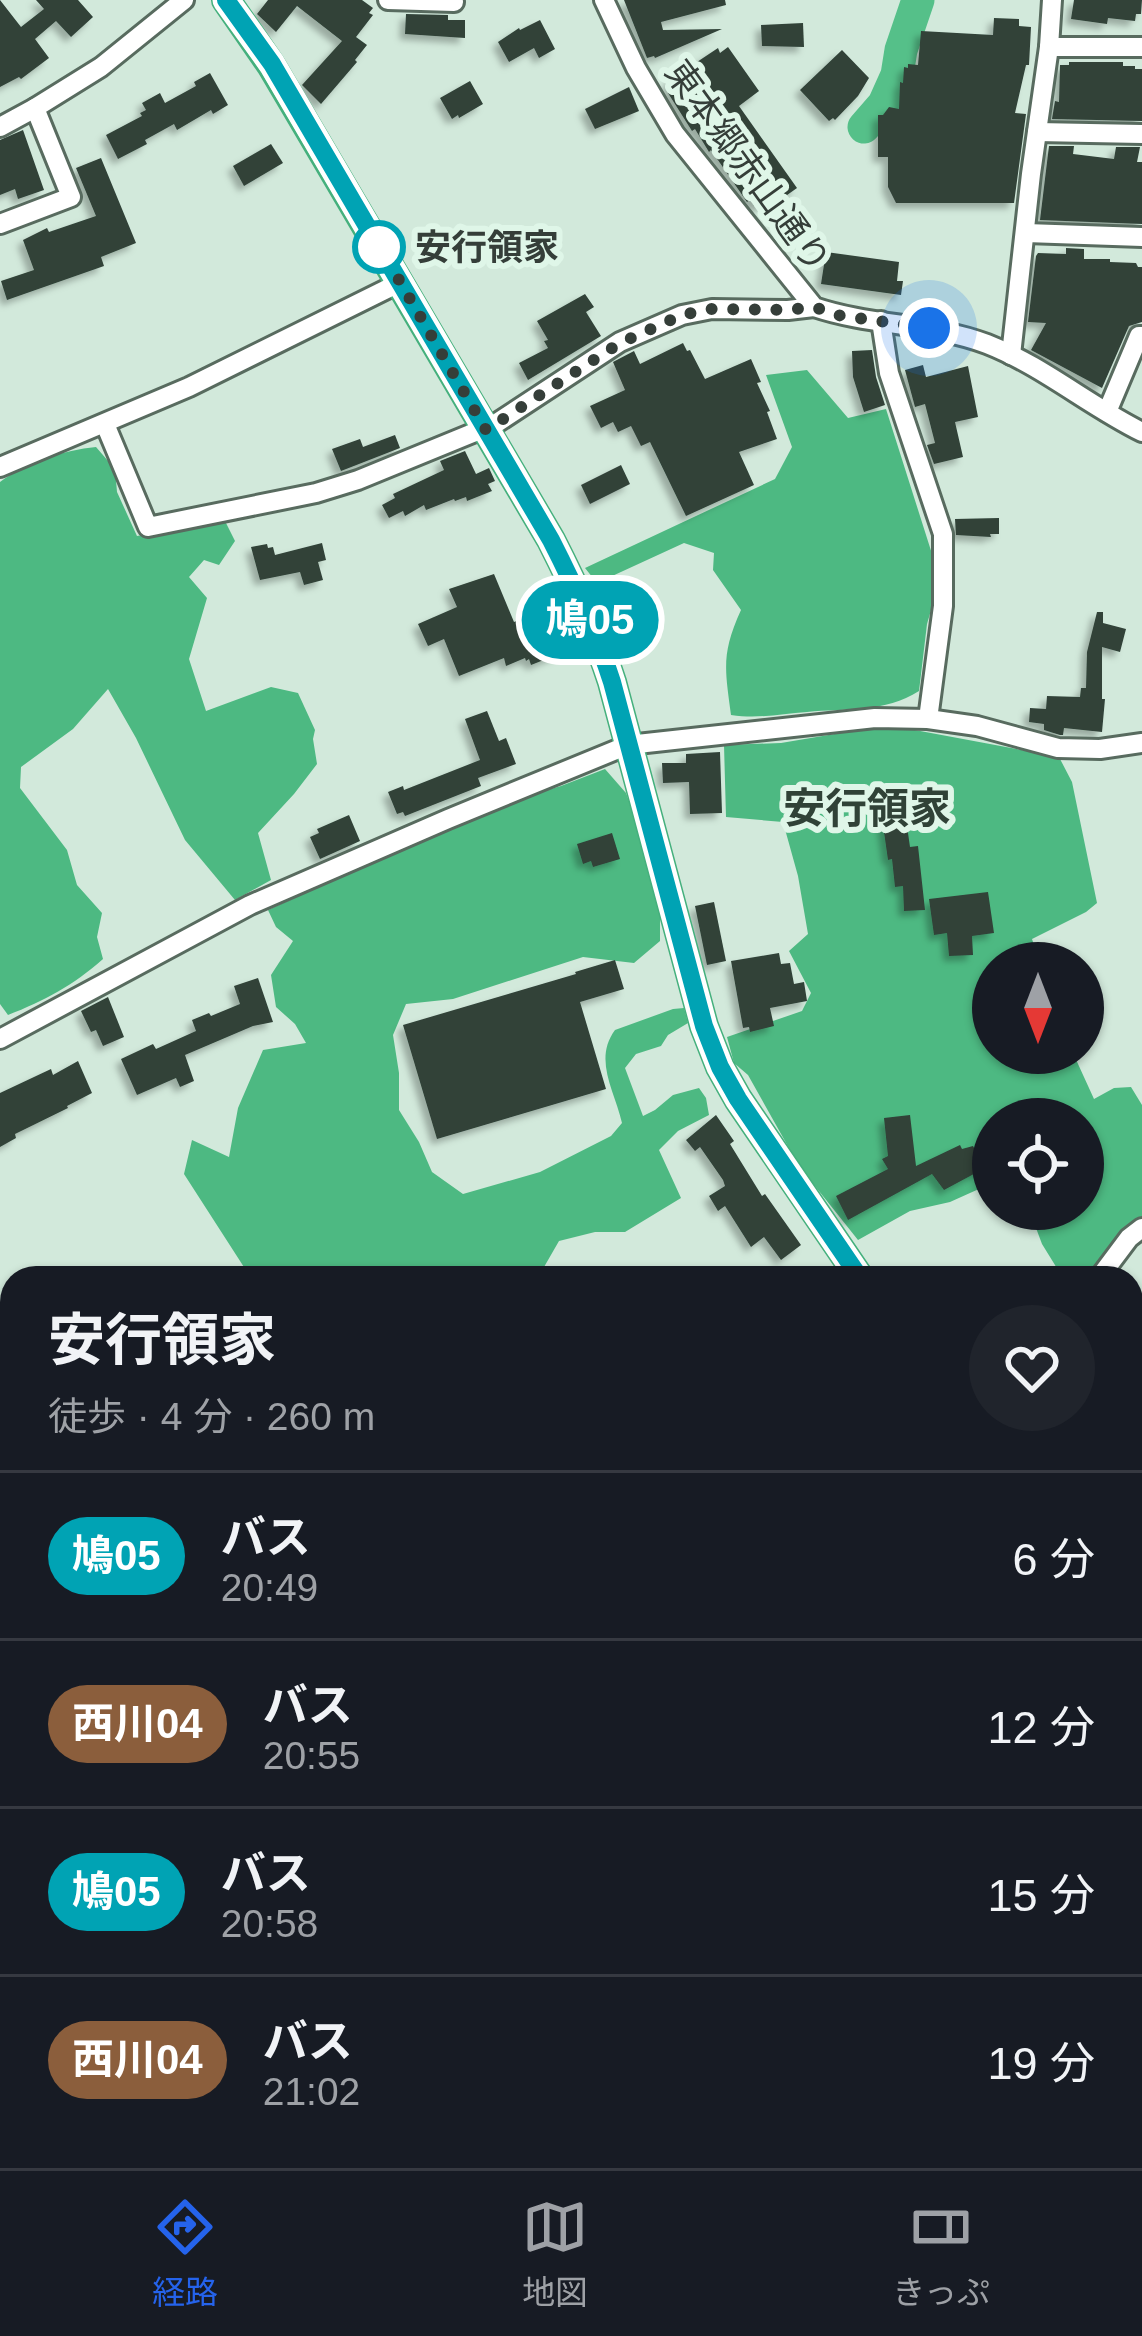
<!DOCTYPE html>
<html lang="ja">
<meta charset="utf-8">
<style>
body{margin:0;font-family:Helvetica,"Noto Sans JP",sans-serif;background:#20242c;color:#f1f3f6;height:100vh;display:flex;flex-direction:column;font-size:45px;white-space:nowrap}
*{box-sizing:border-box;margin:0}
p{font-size:39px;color:#9ea1a6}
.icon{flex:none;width:66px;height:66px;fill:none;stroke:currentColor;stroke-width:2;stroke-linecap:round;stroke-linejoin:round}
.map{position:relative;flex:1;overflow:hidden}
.drawer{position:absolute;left:0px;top:1266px;width:1143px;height:903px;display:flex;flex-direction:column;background:#171b24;border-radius:36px 36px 0 0;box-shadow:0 3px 9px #0004}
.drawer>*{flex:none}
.badge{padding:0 24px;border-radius:39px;font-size:42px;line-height:78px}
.needle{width:78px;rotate:180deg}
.tools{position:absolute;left:972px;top:942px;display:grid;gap:24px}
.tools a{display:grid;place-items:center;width:132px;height:132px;border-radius:50%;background:#171b24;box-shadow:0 3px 9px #0004;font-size:60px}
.you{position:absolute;width:60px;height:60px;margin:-30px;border:9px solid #fff;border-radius:50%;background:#1a73e8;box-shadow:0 0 0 18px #1a73e833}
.map>.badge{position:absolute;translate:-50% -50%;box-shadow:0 0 0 6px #fff}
.round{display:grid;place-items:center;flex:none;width:126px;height:126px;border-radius:63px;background:#20242c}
.summary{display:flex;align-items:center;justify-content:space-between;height:204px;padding:0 48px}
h1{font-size:57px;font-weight:700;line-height:90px}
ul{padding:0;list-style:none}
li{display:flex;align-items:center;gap:36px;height:168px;padding:0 48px;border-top:3px solid #363941}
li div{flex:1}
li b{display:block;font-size:45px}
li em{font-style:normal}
li .badge{min-width:132px;font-weight:700;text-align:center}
.tab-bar{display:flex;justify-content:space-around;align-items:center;height:168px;border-top:3px solid #363941;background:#171b24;font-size:33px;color:#9ea1a6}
.tab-bar a{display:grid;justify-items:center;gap:6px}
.tab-bar .current{color:#2563eb}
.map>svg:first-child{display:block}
</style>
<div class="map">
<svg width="1142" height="2168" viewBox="0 0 1142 2168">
<defs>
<filter id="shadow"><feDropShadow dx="-5.5" dy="5.5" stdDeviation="3" flood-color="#0004"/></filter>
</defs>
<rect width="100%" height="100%" fill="#d2e9db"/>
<g fill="#4db982">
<path d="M 807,370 L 848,418 L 886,409 L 940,579 L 927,624 L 919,691 C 885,713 846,708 807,712 C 780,714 758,719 731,715 C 725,669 721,654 741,610 L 713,570 L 714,553 L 684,543 L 597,583 L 585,568 L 775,479 L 792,447 L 766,375 Z"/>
<path d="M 96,447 L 115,469 L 117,492 L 137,536 L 225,521 L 235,541 L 219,565 L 204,560 L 189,577 L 207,598 L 189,659 L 206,711 L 271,687 L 298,693 L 315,730 L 313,739 L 317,764 L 294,794 L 258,833 L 271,880 L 235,900 L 185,840 L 136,738 L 108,689 L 73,729 L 21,767 L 20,788 L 67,850 L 77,885 L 102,913 L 97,937 L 103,959 C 74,985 44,1001 8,1015 L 0,1004 L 0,482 C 27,462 64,450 96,447 Z"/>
<polygon points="888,725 1059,757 1072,782 1097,903 1086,912 1032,939 1040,963 993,963 993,1053 1073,1053 1094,1099 1114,1088 1131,1087 1142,1105 1142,1219 1126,1232 1088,1278 1063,1278 1042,1244 1030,1212 1023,1209 1083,1209 1083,1119 993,1119 993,1186 990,1184 950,1202 910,1211 858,1240 799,1166 748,1075 734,1063 727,1037 802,1011 811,993 789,951 808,934 798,876 783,822 726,817 724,745 781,743"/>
<path d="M 605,769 L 626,793 L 647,851 L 660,903 L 660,941 L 634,963 L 583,957 L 453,999 L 406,1004 L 393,1035 L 399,1073 L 399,1110 L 419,1142 L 432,1172 L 463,1194 L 540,1172 L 611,1136 L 622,1123 C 615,1091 593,1060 615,1030 L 673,1009 L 684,1008 L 688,1023 L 668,1035 L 661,1046 L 636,1054 L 625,1068 L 643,1116 L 655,1110 L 673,1095 L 699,1088 L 706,1098 L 709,1115 L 678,1131 L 659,1150 L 681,1198 L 625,1232 L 595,1232 L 559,1241 L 540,1274 L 549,1278 L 251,1278 L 184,1174 L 192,1140 L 229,1157 L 238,1108 L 263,1050 L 306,1043 L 295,1024 L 276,1007 L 271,975 L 293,941 L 276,927 L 268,910 L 496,805 L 561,786 Z"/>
<polygon points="1131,1440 1134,1445 1142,1501 1142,2020 1131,2002"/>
</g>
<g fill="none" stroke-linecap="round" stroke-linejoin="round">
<polyline stroke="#55c089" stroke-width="21" points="0,1426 12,1457"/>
<polyline stroke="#55c089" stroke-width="33" points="864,127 884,104 897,75 901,50 918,0"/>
</g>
<g fill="#304238" filter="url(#shadow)">
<polygon points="0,0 21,27 44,9 36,0 78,0 93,17 71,37 56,21 35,39 49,58 21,79 19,77 0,87"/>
<polygon points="268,0 362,0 373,8 369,13 373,15 356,37 367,45 355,60 357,62 321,104 302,85 342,41 297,6 276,32 257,14"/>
<polygon points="624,0 725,0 726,5 661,22 663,30 722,29 655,58 654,56 647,58"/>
<polygon points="1074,0 1142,0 1141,14 1136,14 1135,21 1108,18 1107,24 1071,19"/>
<polygon points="406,14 448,15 448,20 465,20 465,38 405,34"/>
<polygon points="994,18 1019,19 1019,26 1031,27 1029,65 1026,65 1015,113 1026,114 1014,203 896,203 888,187 888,157 878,157 878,115 883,115 889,107 899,109 900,82 903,83 904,67 908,68 908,64 918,65 921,31 993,35"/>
<polygon points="540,20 555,49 539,58 534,48 509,62 498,42 519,28 520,30"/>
<polygon points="803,23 804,47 762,46 761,25"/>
<polygon points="728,47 759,91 739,106 797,188 780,200 777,196 759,207 758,204 754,206 750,200 747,202 711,150 709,152 695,129 692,131 668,93 671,91 667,84 673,78 718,48 720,53"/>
<polygon points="842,50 869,78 858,96 835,120 833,118 829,121 800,90"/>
<polygon points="1069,62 1123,62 1123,66 1135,66 1135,69 1142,69 1142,121 1052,119 1055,101 1059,102 1060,65 1069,65"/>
<polygon points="210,73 228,105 213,114 211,110 177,130 174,124 145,140 147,144 118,159 106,135 142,116 140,113 146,110 142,103 160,93 165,103 196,86 194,82"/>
<polygon points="470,81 483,104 459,118 458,115 452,119 440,98"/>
<polygon points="629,87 639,111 595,129 585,109"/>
<polygon points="23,130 44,190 18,199 15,189 0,195 0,140"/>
<polygon points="271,144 283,163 244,186 233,166"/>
<polygon points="1049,146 1074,146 1073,154 1114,159 1116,147 1140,147 1137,162 1142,162 1142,224 1040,220"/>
<polygon points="101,158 136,243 101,257 104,266 7,300 1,281 34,270 23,240 47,228 49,232 96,216 76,168"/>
<polygon points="1066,248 1084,249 1084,259 1110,259 1110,262 1136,263 1138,267 1142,267 1142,322 1129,326 1102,388 1031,350 1046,323 1028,322 1036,256 1038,253 1066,254"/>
<polygon points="826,252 899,262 897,281 903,281 901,295 821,284"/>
<polygon points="585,294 594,307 586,312 601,336 528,380 519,363 548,348 544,341 548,340 537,321"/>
<polygon points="683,343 687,351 690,350 705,379 751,359 761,382 757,383 770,411 767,412 777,439 739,452 754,485 686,516 650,442 641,446 631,426 618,432 613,422 601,428 590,406 625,390 613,362 634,351 640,364"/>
<polygon points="872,350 876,377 885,405 864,412 853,377 852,351"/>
<polygon points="923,365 926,377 968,366 978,417 955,422 963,457 934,464 927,445 935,443 925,404 915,407 905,370"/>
<polygon points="395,435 400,448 341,471 332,449 360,439 363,447"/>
<polygon points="465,451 476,474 489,468 495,481 488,484 492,491 467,501 466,497 455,501 454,499 426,510 424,505 405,516 403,511 389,518 382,505 395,498 393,494 444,470 440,461"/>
<polygon points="621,465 630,484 590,504 581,485"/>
<polygon points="999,518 999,534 990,534 991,537 956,535 955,519"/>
<polygon points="322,543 326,560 318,562 323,580 304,585 300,572 260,580 251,547 267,544 268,548 273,547 275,555"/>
<polygon points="494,574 514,622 556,605 574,648 531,665 529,659 526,661 525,658 506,666 504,658 459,676 444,639 428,646 418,624 457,607 449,589"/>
<polygon points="1097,612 1103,612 1103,623 1126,629 1120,652 1102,647 1102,699 1105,699 1102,732 1064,728 1063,735 1060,735 1044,730 1044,724 1029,722 1030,708 1046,709 1047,696 1080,697 1081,688 1086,688 1087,652"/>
<polygon points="487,711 499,741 506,738 516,764 478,778 481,786 405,816 403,812 397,814 388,792 403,786 404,790 480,760 465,719"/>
<polygon points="720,752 722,813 690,814 689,782 663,783 662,763 686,763 686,754"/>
<polygon points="349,815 360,841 320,859 310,837 319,833 317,829"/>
<polygon points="896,816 896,821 906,819 910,847 918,846 925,910 904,911 903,886 895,887 892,859 888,860 882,818"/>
<polygon points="612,833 620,859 593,867 591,861 583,864 577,844"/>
<polygon points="988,892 994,933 972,936 973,955 949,956 947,933 934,935 929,899"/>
<polygon points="714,902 726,961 707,965 695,906"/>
<polygon points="779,953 781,964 790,963 794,984 804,982 807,1001 770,1008 774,1026 750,1032 749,1027 743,1028 731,961"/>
<polygon points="615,960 624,989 580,1002 606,1089 437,1139 403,1025 576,974 575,972"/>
<polygon points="258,978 273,1022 253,1026 185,1055 194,1081 180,1087 176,1078 137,1095 121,1059 153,1044 156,1049 196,1031 192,1020 209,1013 211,1016 240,1004 234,986"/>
<polygon points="108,997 124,1037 103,1046 96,1030 91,1032 81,1011"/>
<polygon points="78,1061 92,1093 67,1106 68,1108 15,1134 16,1138 0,1147 0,1093 51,1069 53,1075"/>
<polygon points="716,1115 734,1141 730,1144 762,1196 765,1194 801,1245 781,1260 764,1237 751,1247 725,1206 718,1211 709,1196 725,1186 723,1180 700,1147 695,1151 686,1140"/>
<polygon points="910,1115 916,1166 960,1145 962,1149 973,1146 985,1168 944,1190 932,1174 848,1220 836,1196 888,1169 882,1159 888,1156 884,1118"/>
</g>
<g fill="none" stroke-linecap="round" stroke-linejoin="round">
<defs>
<g id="minor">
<polyline points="388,0 454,2"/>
<path d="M 604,0 L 636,68 L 675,134 L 814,307 C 870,326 931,323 987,344 C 1043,366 1089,406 1142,432"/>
<polyline points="1049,47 1142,47"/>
<polyline points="0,127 35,108"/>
<polyline points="1037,132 1142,134"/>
<polyline points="0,224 71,197 35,108 101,67 184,0"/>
<polyline points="1026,233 1142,237"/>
<polyline points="881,321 889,373 943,534 943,606 928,719"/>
<polyline points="1011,355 1031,174 1049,47 1052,0"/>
<polyline points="1107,412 1139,336 1142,336"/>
<polyline points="105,424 148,527 316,493 358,480 485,428"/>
<polyline points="486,430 620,342 682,315 712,309 788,310 814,307"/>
<polyline points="0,467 189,387 399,283"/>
<polyline points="0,1039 250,905 448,819 628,745 875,718 928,719 977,726 1058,748 1100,749 1142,743"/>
<polyline points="1099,1278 1129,1238 1142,1228"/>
<polyline points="1131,1344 1138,1352"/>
<polyline points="0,1477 12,1508"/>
<polyline points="0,1888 12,1913"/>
<polyline points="0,2000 12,2003"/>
<polyline points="0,2140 12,2142"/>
<polyline points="97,2157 158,2168"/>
<polyline points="425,2157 434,2168"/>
<polyline points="653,2157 697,2168"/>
<polyline points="219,2168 245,2157"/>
<polyline points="1033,2168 1045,2157"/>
</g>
<g id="major">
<path d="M 226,0 L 271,65 L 551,540 C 575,587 596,632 612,682 L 704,1026 L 720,1067 L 738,1099 L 860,1278"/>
<polyline points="924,2157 928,2168"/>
</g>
<g id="highway">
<polyline points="0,2045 12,2048"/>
<polyline points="0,2080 12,2083"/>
<polyline points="264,2157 313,2168"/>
<polyline points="339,2157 385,2168"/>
<polyline points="485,2157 531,2168"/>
<polyline points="554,2157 599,2168"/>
</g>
</defs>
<use href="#minor" stroke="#586b5f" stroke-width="24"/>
<use href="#major" stroke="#45b07d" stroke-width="30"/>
<use href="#highway" stroke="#45b07d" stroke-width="33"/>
<use href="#minor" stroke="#fff" stroke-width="18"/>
<use href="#major" stroke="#94f5c7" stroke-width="24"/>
<use href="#highway" stroke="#4deea2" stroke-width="27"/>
</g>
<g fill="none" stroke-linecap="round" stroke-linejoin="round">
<defs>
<path id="line" d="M 226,0 L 272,64 L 551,540 C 575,587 596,632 612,682 L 704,1026 L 720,1067 L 738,1099 L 860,1278"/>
</defs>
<use href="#line" stroke="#fff" stroke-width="27"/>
<use href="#line" stroke="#00a3b4" stroke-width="18"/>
<polyline stroke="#353e39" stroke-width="12" stroke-dasharray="0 21.6" points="379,247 373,235 486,430 620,343 682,315 712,309 788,310 814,307 837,315 929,328"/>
</g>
<circle fill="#fff" stroke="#00a3b4" stroke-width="6" cx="379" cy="247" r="24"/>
<g text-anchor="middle" stroke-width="12" stroke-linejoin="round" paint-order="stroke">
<g font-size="36" fill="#353e39" stroke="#dff6e8">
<text transform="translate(748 166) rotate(54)" y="13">東本郷赤山通り</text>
</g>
<g font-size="36" font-weight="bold" fill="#353e39" stroke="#dff6e8" text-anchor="start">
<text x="415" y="260">安行領家</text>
</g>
<g font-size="42" font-weight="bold" fill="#304237" stroke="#dff6e8">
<text x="867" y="823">安行領家</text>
</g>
</g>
</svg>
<div class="tools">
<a><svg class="needle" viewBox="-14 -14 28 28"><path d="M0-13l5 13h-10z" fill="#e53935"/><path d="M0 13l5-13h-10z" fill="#9ea1a6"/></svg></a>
<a><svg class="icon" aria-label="locate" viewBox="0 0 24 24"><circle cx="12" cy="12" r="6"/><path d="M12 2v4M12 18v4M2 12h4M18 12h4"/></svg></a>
</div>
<div class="you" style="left:929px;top:328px"></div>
<b class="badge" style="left:590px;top:620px;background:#00a3b4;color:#fff">鳩05</b>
<section class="drawer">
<div class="summary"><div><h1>安行領家</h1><p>徒歩 · 4 分 · 260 m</p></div><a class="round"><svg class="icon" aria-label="heart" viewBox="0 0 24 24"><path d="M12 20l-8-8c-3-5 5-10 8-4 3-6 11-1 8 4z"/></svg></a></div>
<ul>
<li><span class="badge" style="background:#00a3b4;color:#fff">鳩05</span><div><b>バス</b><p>20:49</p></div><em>6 分</em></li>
<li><span class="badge" style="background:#8b5e3c;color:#fff">西川04</span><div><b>バス</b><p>20:55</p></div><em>12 分</em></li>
<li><span class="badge" style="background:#00a3b4;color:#fff">鳩05</span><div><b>バス</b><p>20:58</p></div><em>15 分</em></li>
<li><span class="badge" style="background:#8b5e3c;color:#fff">西川04</span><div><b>バス</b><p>21:02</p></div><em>19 分</em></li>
</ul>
</section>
</div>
<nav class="tab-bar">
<a class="current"><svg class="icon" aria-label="directions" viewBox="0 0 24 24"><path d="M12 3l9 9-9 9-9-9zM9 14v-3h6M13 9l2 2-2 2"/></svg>経路</a>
<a><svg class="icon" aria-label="map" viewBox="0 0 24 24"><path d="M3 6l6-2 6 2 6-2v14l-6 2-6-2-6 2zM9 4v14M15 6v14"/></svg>地図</a>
<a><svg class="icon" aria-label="tickets" viewBox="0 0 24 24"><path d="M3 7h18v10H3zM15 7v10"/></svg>きっぷ</a>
</nav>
